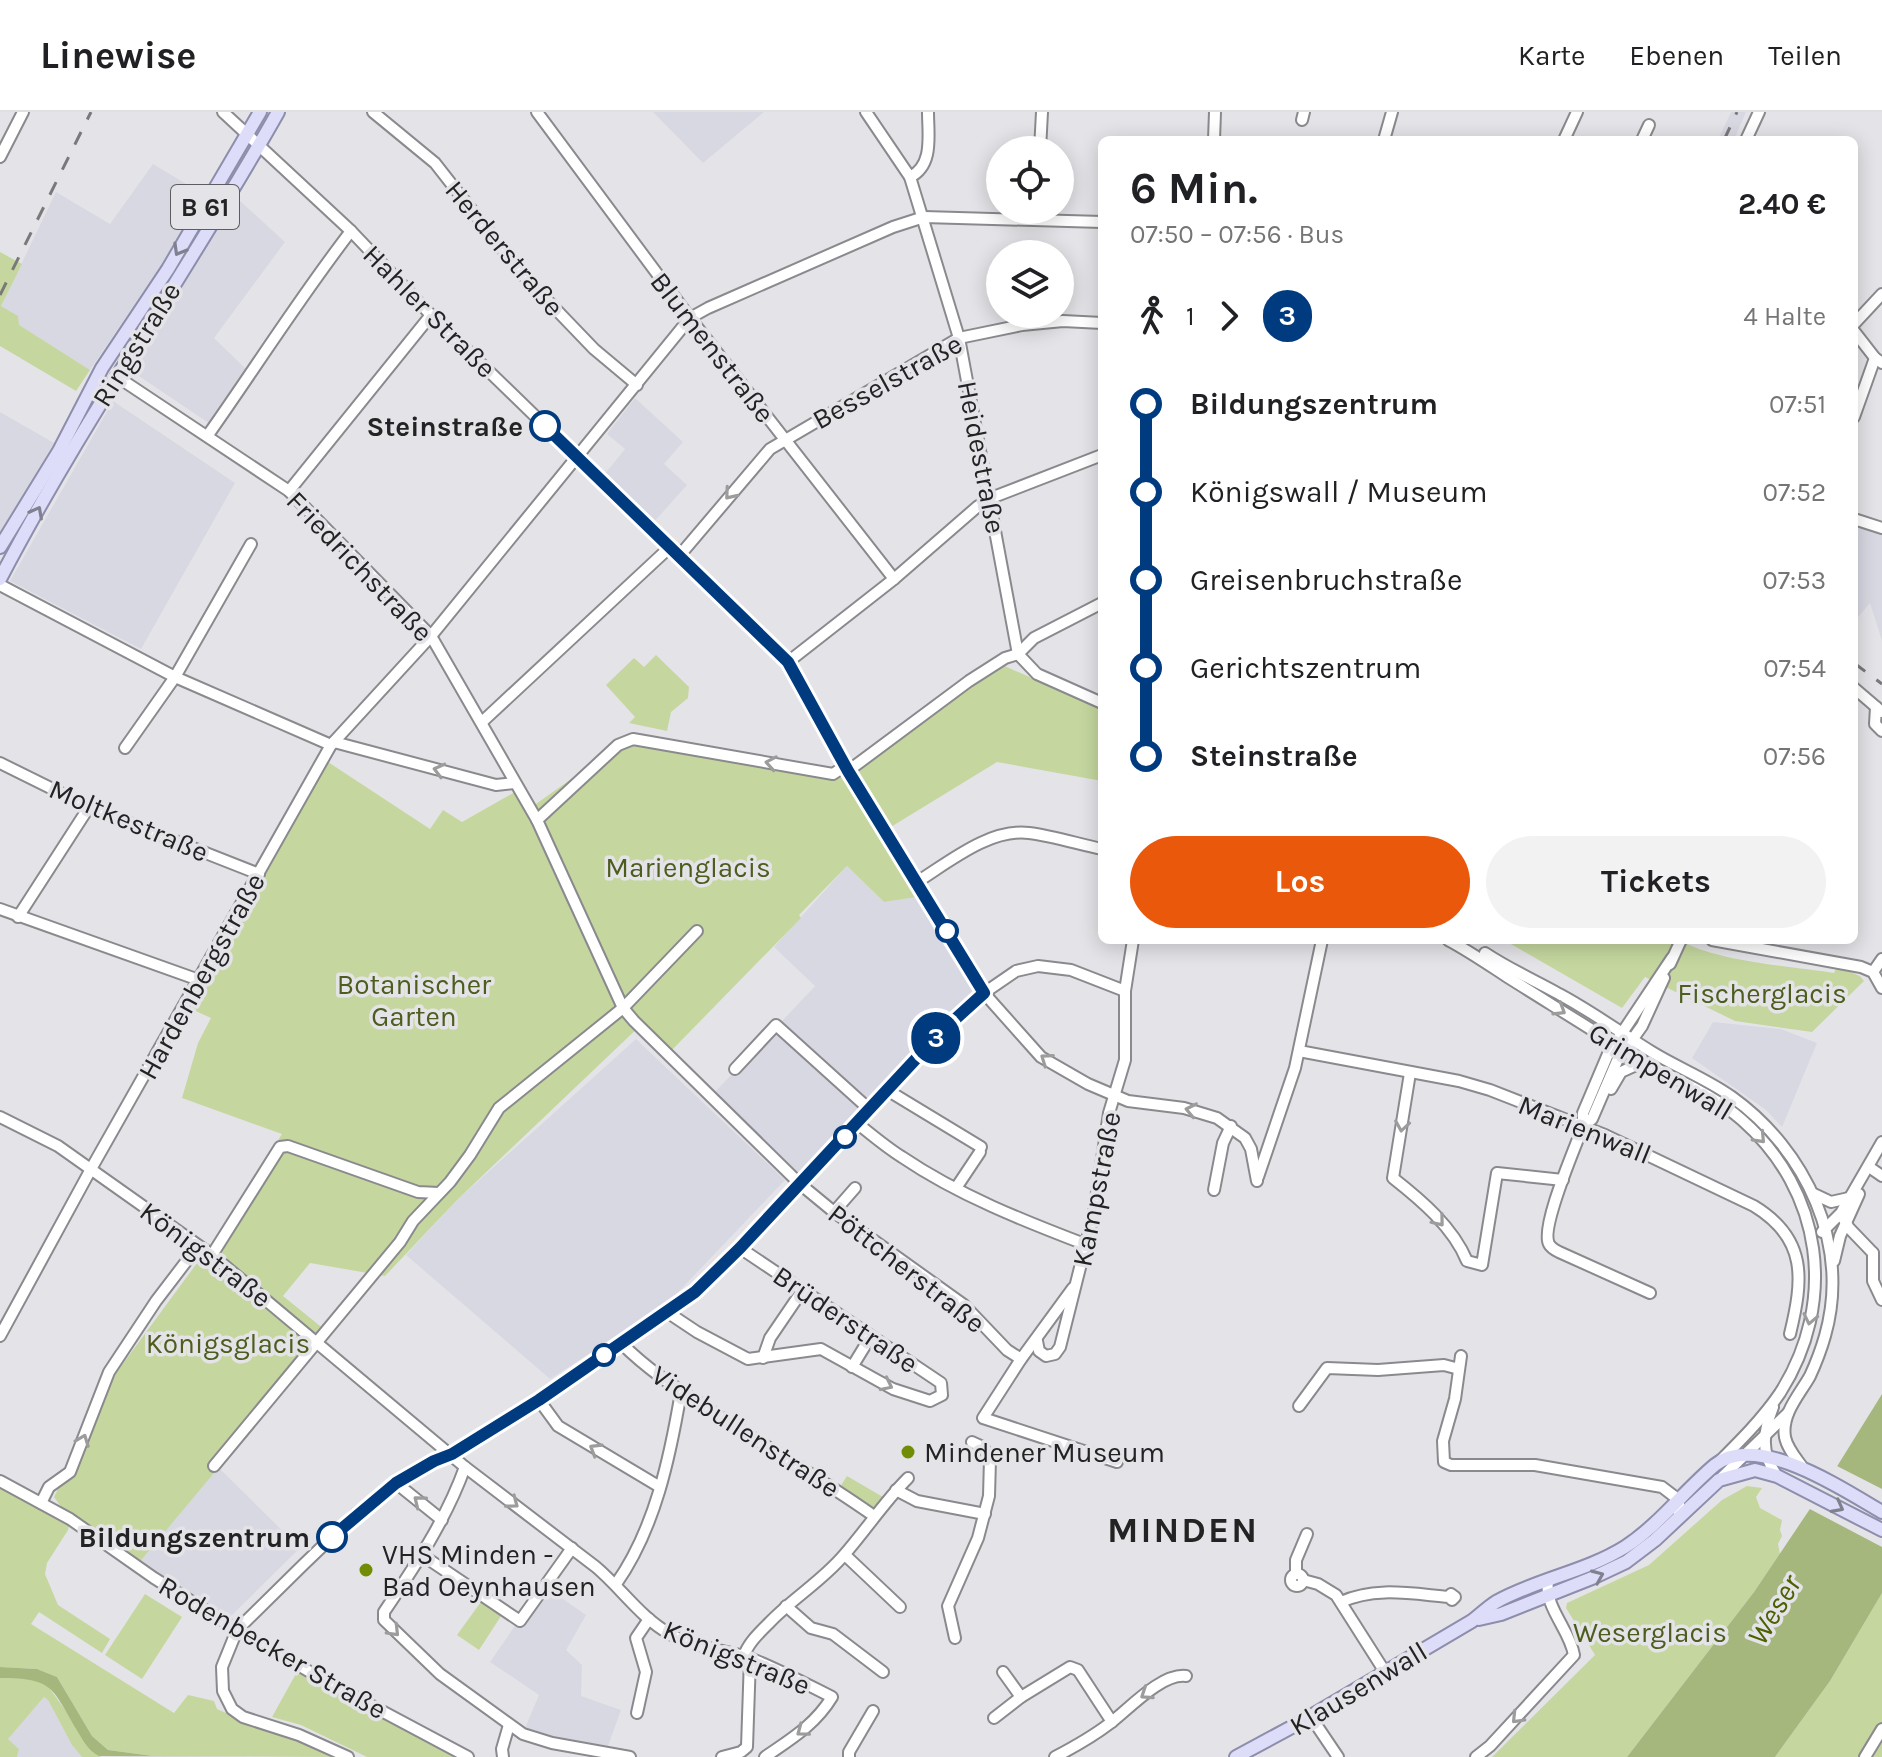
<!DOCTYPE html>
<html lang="de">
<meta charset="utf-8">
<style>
body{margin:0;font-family:Karla,sans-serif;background:#f2f2f2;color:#202124;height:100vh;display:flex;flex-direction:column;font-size:30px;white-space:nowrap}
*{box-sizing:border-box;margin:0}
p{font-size:26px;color:#757577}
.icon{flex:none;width:44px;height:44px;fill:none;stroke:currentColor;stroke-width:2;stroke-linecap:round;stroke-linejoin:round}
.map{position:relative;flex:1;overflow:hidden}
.side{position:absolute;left:1098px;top:24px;width:760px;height:808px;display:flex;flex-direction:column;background:#fff;border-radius:12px;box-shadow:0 4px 20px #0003}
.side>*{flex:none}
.badge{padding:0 16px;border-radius:26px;font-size:28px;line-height:52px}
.buttons{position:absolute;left:986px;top:24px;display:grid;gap:16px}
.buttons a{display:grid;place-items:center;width:88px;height:88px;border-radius:50%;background:#fff;box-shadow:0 4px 20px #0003;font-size:40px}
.map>.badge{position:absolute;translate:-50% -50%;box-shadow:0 0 0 4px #fff}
.legs{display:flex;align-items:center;gap:12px;height:88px;padding:0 32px;font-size:26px}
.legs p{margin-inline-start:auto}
.summary{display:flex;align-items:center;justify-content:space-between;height:136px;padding:0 32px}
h1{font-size:44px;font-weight:700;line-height:60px}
.cta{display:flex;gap:16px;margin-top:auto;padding:16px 32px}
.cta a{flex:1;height:92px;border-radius:48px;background:#ea580c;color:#fff;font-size:32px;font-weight:700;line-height:92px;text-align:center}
.cta a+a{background:#f2f2f2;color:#202124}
ul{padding:0 32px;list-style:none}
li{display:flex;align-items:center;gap:28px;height:88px;font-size:30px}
li i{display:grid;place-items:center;width:12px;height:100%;margin:0 10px;background:currentColor}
li i::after{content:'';width:20px;height:20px;margin:-10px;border:6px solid;border-radius:50%;background:#fff}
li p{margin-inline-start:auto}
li:first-child i{background:linear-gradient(#0000 50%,currentColor 0)}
li:last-child i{background:linear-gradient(currentColor 50%,#0000 0)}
header{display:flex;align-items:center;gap:48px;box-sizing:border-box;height:112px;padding:0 40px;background:#fff;border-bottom:2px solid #e0e0e0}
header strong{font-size:38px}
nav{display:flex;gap:44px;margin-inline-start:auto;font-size:28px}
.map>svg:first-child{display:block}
</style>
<header>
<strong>Linewise</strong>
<nav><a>Karte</a><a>Ebenen</a><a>Teilen</a></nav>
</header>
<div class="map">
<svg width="1882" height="1645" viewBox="0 0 1882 1645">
<rect width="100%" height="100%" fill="#e4e4e8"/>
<g fill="#d8d8e3">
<polygon points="653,0 764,0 703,51"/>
<polygon points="1731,0 1746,0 1734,28 1718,28"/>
<polygon points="153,52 203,82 165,147 90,258 18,213 1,194 56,80 110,112"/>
<polygon points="237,86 285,130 214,226 247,258 210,312 130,258"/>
<polygon points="635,286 683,330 664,352 687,373 653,411 603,364 625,337 607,322"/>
<polygon points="113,289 235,371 141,537 10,469"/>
<polygon points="0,300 54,331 0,420"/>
<polygon points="1854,410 1882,419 1882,529 1870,491 1854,510"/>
<polygon points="847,754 884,790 917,785 975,879 801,1063 715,980 815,874 774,835"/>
<polygon points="1713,910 1781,917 1817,931 1782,1015 1766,998 1692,946"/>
<polygon points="636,927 785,1068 668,1191 550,1267 406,1143 457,1088"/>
<polygon points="218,1355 300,1436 229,1506 138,1452"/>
<polygon points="543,1473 586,1503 566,1538 582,1553 581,1584 621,1598 608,1634 558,1626 525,1616 539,1583 490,1550"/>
<polygon points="44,1585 48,1588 72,1633 82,1645 17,1645 19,1637 8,1627"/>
</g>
<g fill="#c5d79f">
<polygon points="0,140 22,152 1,194 18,204 19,213 90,258 76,279 0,234"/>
<polygon points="656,543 689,575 688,586 671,600 667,619 629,611 635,605 606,573 634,546 644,555"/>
<path d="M 1000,552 L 1102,597 L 1102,669 L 997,650 L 881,721 L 917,785 L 884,790 L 847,754 L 799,803 L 801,806 L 671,939 L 643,911 L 457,1088 L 385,1164 L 310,1151 L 283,1184 L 330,1222 L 138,1452 L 70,1408 L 68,1418 L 47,1451 L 45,1462 L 58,1493 L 110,1527 L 102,1541 L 39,1500 L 31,1512 L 174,1601 L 188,1583 L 214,1589 L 217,1597 C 256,1615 298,1627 338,1645 L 153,1644 L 108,1638 L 92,1624 L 57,1565 L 37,1557 L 0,1555 L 0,1372 L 69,1406 L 54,1385 L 116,1261 L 211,1132 L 282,1022 L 182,986 L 198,931 L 211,906 L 191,897 L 255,775 L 328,650 L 430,717 L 443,698 L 462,710 L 515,680 L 526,699 L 632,624 L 834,667 L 844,663 Z"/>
<path d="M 1504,828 L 1679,828 C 1718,850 1790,854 1834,861 L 1837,854 L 1860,864 L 1864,869 L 1812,920 L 1735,909 L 1645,865 L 1622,896 Z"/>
<polygon points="847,1364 883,1385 874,1397 840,1375"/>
<polygon points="1747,1374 1762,1376 1756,1385 1760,1396 1782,1408 1780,1418 1782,1424 1778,1432 1780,1442 1754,1480 1627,1645 1492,1645 1595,1543 1566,1496 1567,1491 1649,1453 1722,1388"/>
<polygon points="1882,1481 1882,1645 1775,1645 1830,1569"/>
<polygon points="145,1482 182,1505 142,1567 105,1543"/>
<polygon points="483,1487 503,1501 479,1538 457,1523"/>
<polygon points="298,1558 454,1645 367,1645 301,1613 272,1605"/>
<polygon points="0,1566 28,1566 47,1573 99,1644 102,1645 82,1645 72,1633 48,1588 44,1585 8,1627 19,1637 17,1645 0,1645"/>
</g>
<g fill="#a5b77d">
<polygon points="1882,1282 1882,1481 1830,1569 1775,1645 1627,1645 1754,1480 1818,1385"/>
<path d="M 0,1555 L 37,1557 L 57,1565 L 92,1624 L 108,1638 L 153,1644 L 284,1645 L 99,1644 C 88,1638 84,1630 78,1620 C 52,1576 54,1566 0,1566 Z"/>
</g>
<polygon fill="#e4e4e8" points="1833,1352 1882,1377 1882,1435 1806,1395"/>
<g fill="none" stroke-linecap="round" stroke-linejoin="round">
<defs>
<g id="minor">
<polyline points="223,0 351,119 431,203 788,550 848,659 984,881 1041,945 1088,972 1128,989 1184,996 1217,1006 1245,1026 1251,1037 1257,1069"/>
<polyline points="373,0 435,51 521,161 594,237 637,273"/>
<polyline points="537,0 690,206 894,467"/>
<polyline points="866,0 910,65 959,226 1018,542 1037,562 1102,591"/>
<polyline points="1302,8 1304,0"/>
<polyline points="1214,28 1215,0"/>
<polyline points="1384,28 1392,0"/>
<polyline points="1564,28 1577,0"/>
<polyline points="1642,28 1649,13"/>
<polyline points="1746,28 1759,0"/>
<polyline points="1040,38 1042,0"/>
<polyline points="0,45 23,0"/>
<path d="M 910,65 C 934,53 928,23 928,0"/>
<polyline points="1854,212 1882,182"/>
<polyline points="1854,219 1875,246 1882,251"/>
<polyline points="116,264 289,379 431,524 537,708 623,896 634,909 800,1072 834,1100 964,1193 1007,1238 1021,1247"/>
<polyline points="1854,305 1875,246"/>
<path d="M 208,323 C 256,255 300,185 351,119"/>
<polyline points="289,379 431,203"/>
<polyline points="1854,407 1882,416"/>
<polyline points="680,443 770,337 959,226 1022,213 1063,209 1102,211"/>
<polyline points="0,473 175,565 331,633"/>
<polyline points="1018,542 1034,526 1102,491"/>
<polyline points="788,550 894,467 977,395 991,386 1102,343"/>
<polyline points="1854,576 1882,600"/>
<polyline points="1876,595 1875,612 1882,619"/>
<polyline points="482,610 670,435"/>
<polyline points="334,630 496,673 514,671"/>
<polyline points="125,636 175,565 251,432"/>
<polyline points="0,651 89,695 259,762"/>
<polyline points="848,659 969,569 1005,546 1018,542"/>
<polyline points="537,708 618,633 633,627 833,662 845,654"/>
<path d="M 917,770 C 949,750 990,716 1029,721 C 1053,724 1078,732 1102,737"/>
<polyline points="0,797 199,868"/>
<polyline points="18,805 89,695"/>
<path d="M 1448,828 C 1469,839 1489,853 1509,866 C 1547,890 1585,913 1622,937 C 1660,962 1707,977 1742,1008 C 1823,1079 1838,1190 1780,1281 C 1763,1306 1741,1328 1720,1349"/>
<polyline points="1712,828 1861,855 1873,860 1882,876"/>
<path d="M 1485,841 C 1509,857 1534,868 1559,882 C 1591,899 1621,921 1652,940 C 1678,956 1707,967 1732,985 C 1806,1038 1851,1133 1825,1224 C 1821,1238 1816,1251 1810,1264 C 1800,1282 1781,1302 1785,1325 C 1787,1336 1796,1346 1803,1356"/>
<polyline points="1670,852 1681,828"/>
<polyline points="1873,860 1882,847"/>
<path d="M 1299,939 L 1459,969 L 1490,978 L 1605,1023 L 1754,1094 C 1808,1127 1803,1168 1790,1222"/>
<polyline points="735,957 776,913 869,997"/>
<path d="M 1410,961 L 1393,1066 C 1421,1088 1453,1115 1467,1149 L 1482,1153 L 1497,1061 L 1563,1068"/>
<polyline points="1611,977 1621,960 1643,950"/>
<polyline points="887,978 981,1035"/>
<path d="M 0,1005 L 58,1034 L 212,1143 L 465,1355 L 596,1455 C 622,1477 641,1506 670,1522 C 693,1536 722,1537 747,1545 C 776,1556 804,1571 832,1585 C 815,1613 791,1627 765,1645"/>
<path d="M 857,1011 C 872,1023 886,1035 902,1045 C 958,1083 1024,1109 1087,1133"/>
<polyline points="1583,1014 1592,1007 1617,949 1642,914 1664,866"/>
<polyline points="1869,1055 1882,1064"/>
<polyline points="1258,1065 1295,956 1322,828"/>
<polyline points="956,1076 980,1040"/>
<polyline points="1214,1078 1223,1031 1231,1014"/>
<polyline points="1814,1082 1831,1090 1849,1086"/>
<polyline points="834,1100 855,1076"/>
<polyline points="1843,1106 1849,1116 1873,1141"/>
<polyline points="1822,1120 1841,1101 1882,1030"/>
<polyline points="1873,1141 1873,1169 1882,1188"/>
<polyline points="212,1143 280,1035 288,1034 418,1080 439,1081"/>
<polyline points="1834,1149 1840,1124 1859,1082"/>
<polyline points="1073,1176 1021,1247 983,1306 1117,1350"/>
<path d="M 1650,1181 L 1559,1140 C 1555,1138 1551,1136 1549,1132 C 1540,1115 1576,1034 1583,1014 L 1583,1001 L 1608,942 L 1672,846"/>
<polyline points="667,1200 697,1220 748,1247 821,1237 893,1277 930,1289 942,1283 941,1271 740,1136"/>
<polyline points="0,1224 91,1057 331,633 431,524 690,206 708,196 893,115 924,105 1102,110"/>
<polyline points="1037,1229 1039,1239 1046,1244 1055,1242 1060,1235 1094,1100 1109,1001 1125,948 1125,879 1133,828"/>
<path d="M 621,1231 C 646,1256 674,1275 704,1294 C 760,1332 819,1365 874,1404"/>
<polyline points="1461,1244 1455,1287 1443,1329 1444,1350 1451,1353 1535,1353 1662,1375 1679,1388 1679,1406"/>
<polyline points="763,1246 770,1226 802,1179"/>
<polyline points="852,1255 871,1224"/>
<polyline points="539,1288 558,1314 660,1375"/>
<polyline points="1299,1294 1327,1256 1378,1258 1444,1253 1459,1257"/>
<path d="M 1773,1295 C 1763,1321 1760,1340 1777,1364"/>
<polyline points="214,1354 400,1130 413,1109 450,1070 470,1043 499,996 623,896 697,819"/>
<path d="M 465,1355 C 446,1408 415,1454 384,1500 L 384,1508 L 440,1562 L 523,1622 L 552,1631 L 630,1645"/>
<polyline points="1719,1368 1788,1301"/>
<polyline points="0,1369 70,1407 154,1466 237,1518 331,1572 468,1645"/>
<polyline points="396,1371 442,1408"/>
<polyline points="896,1378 917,1389 985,1402"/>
<polyline points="41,1391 49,1375 70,1360 109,1260 156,1189 198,1134"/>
<polyline points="422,1443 520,1509 572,1436"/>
<polyline points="845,1443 900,1495"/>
<polyline points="1296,1462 1296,1448 1307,1422"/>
<circle cx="1297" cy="1468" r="6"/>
<polyline points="1303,1468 1318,1472 1336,1483 1385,1560"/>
<path d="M 616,1472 C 655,1417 670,1345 681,1280"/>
<path d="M 1341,1490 C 1375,1474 1413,1482 1449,1485 L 1452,1488 L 1455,1485 L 1451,1482 L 1449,1485"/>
<polyline points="786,1494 811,1516 833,1522 883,1560"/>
<polyline points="955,1526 948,1494 978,1426 989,1384 990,1347 983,1335 972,1330"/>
<path d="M 744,1544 C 748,1531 760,1520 770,1510 C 793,1486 822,1469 844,1443 C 866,1418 884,1390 908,1366"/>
<polyline points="1003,1560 1021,1585"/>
<polyline points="637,1601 646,1560 636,1526 649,1507"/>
<polyline points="1311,1605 1338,1645"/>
<polyline points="994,1606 1021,1585 1070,1555 1078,1558 1112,1610"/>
<polyline points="348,1645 299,1623 243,1605 232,1597 223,1579 222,1555 237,1518 304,1452 356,1402 396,1371 434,1349 452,1342 539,1288 695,1180 845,1025 941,920 984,881 1016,859 1038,854 1071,858 1125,879"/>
<polyline points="503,1645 502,1637 509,1613"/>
<polyline points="722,1645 741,1640 747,1635 750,1546"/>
<polyline points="849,1645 849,1640 873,1599"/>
<path d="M 1055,1645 C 1074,1635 1092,1625 1109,1612 C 1128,1598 1161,1561 1186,1564"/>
<path d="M 1476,1645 L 1490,1634 L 1574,1543 C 1570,1518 1544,1495 1548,1469"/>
<polyline points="1865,1645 1882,1617"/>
</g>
<g id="major">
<polyline points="0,435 59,339 102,256 168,157 260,0"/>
<path d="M 0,467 C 84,306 189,158 278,0"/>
<polyline points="1479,1507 1501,1502 1592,1466 1626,1450 1655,1428 1719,1368 1755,1358 1777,1364 1882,1418"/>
<path d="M 1236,1645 L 1301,1610 L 1472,1509 C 1480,1503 1488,1495 1496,1490 C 1537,1467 1585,1460 1625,1435 C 1659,1413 1684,1379 1715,1353 C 1757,1319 1844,1378 1882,1400"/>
</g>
</defs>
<use href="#minor" stroke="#8a8a8e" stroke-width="14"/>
<use href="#major" stroke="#8d8dac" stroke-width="16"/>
<use href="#minor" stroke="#fff" stroke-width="10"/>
<use href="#major" stroke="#ddddfa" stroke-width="12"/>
<g stroke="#79797b" stroke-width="3" stroke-dasharray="14 14" stroke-linecap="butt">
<polyline points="1724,28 1737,0"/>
<polyline points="0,183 91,0"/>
<polyline points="1854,551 1882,572"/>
</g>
</g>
<defs><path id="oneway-chevron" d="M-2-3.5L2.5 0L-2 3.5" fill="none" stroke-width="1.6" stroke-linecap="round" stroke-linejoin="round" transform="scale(2)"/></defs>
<g stroke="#80808f">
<use href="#oneway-chevron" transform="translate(179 138) rotate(120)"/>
<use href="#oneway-chevron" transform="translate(37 400) rotate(-62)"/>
<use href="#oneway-chevron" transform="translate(1838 1395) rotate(28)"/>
<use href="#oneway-chevron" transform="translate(1598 1464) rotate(-23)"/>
</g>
<g stroke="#9c9c9c">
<use href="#oneway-chevron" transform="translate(730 382) rotate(130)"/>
<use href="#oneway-chevron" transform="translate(771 651) rotate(-170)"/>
<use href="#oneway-chevron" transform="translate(439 658) rotate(-165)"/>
<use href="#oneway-chevron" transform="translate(1560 898) rotate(32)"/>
<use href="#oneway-chevron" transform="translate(1046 947) rotate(-145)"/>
<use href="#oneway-chevron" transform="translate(1191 998) rotate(-168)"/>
<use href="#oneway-chevron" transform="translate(1402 1014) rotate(99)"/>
<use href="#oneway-chevron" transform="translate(1760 1026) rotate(47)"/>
<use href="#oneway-chevron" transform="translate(1439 1109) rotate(51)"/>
<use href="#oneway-chevron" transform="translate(1810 1207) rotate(102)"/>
<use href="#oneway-chevron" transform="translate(887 1273) rotate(26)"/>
<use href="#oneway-chevron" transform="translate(83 1328) rotate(-69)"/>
<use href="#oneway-chevron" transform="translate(595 1337) rotate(-149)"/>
<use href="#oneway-chevron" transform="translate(419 1389) rotate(-141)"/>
<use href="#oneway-chevron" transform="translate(513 1391) rotate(37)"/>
<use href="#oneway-chevron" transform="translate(394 1519) rotate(46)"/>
<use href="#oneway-chevron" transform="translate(1146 1582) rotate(146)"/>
<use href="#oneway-chevron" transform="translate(1517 1606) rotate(134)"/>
<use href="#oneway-chevron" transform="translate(802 1619) rotate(143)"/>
</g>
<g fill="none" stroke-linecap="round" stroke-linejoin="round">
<defs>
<polyline id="line-1" points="332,1425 396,1371 434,1349 452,1342 539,1288 695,1180 740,1136 941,920 984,881 848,659 788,550 545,314"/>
</defs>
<use href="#line-1" stroke="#fff" stroke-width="18"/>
<use href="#line-1" stroke="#003b80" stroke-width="12"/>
</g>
<g fill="#fff" stroke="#003b80" stroke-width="4">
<circle cx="545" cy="314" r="14"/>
<circle cx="947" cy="819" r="10"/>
<circle cx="845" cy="1025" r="10"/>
<circle cx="604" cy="1243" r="10"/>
<circle cx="332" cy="1425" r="14"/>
</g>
<g fill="#718c06" stroke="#e4e4e8" stroke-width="3">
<circle cx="908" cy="1340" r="8"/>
<circle cx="366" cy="1458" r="8"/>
</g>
<g text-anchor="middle" stroke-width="7" stroke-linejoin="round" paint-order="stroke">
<rect fill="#e4e4e8" stroke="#5d5d5f" stroke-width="2" x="171" y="73" width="68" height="44" rx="6"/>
<g font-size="26" font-weight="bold" fill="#232324">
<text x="205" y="104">B 61</text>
</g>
<g font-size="28" fill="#232324" stroke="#e4e4e8">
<text transform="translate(505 136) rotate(50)" y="10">Herderstraße</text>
<text transform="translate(430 199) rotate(45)" y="10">Hahler Straße</text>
<text transform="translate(136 232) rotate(-58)" y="10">Ringstraße</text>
<text transform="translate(713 235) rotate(52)" y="10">Blumenstraße</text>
<text transform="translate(887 269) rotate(-29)" y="10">Besselstraße</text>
<text transform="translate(982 345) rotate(79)" y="10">Heidestraße</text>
<text transform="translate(360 454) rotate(46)" y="10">Friedrichstraße</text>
<text transform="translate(129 708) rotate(23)" y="10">Moltkestraße</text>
<text transform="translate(201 864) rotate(-61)" y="10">Hardenbergstraße</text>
<text transform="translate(1661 959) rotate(31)" y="10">Grimpenwall</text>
<text transform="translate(1585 1017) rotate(22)" y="10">Marienwall</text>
<text transform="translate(1096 1077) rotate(-79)" y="10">Kampstraße</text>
<text transform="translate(206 1142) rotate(37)" y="10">Königstraße</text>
<text transform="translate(907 1156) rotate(38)" y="10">Pöttcherstraße</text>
<text transform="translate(846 1207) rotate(34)" y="10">Brüderstraße</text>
<text transform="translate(746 1319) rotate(33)" y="10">Videbullenstraße</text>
<text transform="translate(273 1535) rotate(30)" y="10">Rodenbecker Straße</text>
<text transform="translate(737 1545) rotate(22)" y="10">Königstraße</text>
<text transform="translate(1358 1576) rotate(-31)" y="10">Klausenwall</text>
</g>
<g font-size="28" font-weight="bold" fill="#232324" stroke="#e4e4e8" text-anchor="end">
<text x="523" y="324">Steinstraße</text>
<text x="310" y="1435">Bildungszentrum</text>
</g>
<g font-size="28" fill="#4d5d1e" stroke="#e4e4e8">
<text x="688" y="765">Marienglacis</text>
<text x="414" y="882">Botanischer<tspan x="414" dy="32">Garten</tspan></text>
<text x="1762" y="891">Fischerglacis</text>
<text x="228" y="1241">Königsglacis</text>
<text x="1650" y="1530">Weserglacis</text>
</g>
<g font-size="28" fill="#232324" stroke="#e4e4e8" text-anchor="start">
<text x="924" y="1350">Mindener Museum</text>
<text x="382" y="1452">VHS Minden -<tspan x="382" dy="32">Bad Oeynhausen</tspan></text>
</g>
<g font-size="30" font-style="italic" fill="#4d6100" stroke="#e4e4e8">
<text transform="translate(1774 1498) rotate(-59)" y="10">Weser</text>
</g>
<g font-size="36" font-weight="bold" letter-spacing="2" fill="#232324" stroke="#e4e4e8">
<text x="1183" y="1430">MINDEN</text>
</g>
</g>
</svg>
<div class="buttons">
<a><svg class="icon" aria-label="locate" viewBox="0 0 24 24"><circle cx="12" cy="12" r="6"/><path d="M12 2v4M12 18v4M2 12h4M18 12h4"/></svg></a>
<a><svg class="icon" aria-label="layers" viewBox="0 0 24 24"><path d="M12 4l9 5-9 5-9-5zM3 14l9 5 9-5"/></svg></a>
</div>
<b class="badge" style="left:936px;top:926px;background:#003b80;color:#fff">3</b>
<section class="side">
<div class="summary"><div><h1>6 Min.</h1><p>07:50 – 07:56 · Bus</p></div><b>2.40 €</b></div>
<div class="legs"><svg class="icon" aria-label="walk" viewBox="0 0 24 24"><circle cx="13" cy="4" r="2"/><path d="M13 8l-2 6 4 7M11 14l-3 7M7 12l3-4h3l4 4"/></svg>1<svg class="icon" aria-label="forward" viewBox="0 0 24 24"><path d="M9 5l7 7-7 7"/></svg><b class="badge" style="background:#003b80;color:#fff">3</b><p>4 Halte</p></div>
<ul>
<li><i style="color:#003b80"></i><b>Bildungszentrum</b><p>07:51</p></li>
<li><i style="color:#003b80"></i><span>Königswall / Museum</span><p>07:52</p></li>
<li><i style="color:#003b80"></i><span>Greisenbruchstraße</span><p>07:53</p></li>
<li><i style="color:#003b80"></i><span>Gerichtszentrum</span><p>07:54</p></li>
<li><i style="color:#003b80"></i><b>Steinstraße</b><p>07:56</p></li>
</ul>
<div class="cta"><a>Los</a><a>Tickets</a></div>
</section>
</div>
